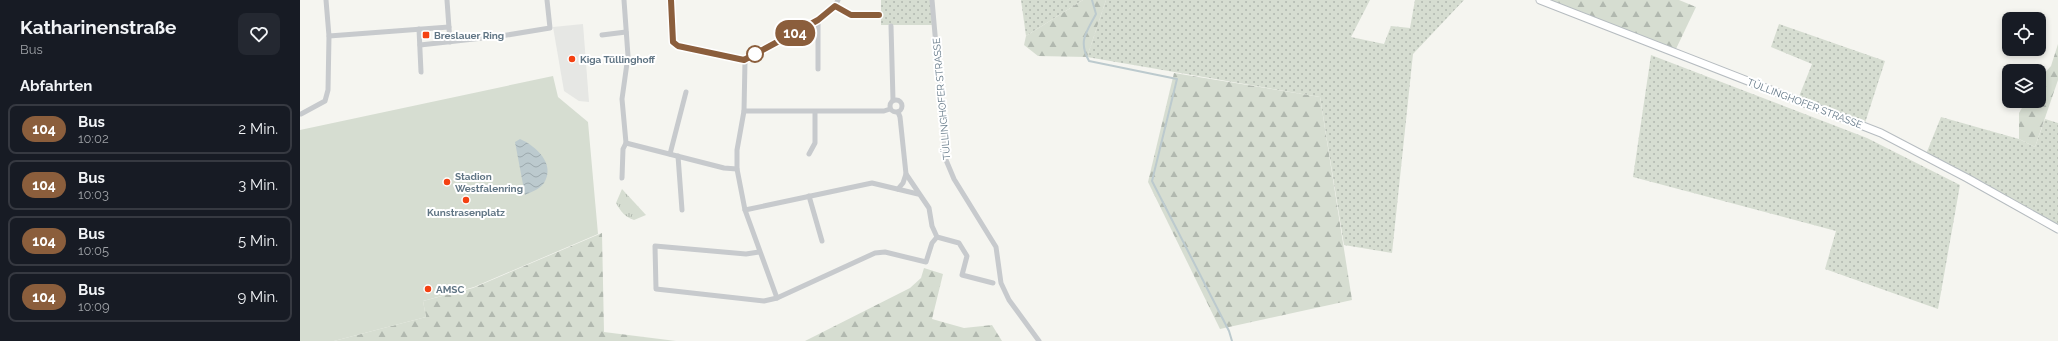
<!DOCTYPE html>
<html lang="de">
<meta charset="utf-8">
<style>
body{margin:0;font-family:Raleway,sans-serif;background:#242831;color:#f1f3f6;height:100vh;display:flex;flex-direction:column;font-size:15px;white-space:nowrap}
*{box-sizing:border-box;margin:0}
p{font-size:13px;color:#9ea1a6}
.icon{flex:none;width:22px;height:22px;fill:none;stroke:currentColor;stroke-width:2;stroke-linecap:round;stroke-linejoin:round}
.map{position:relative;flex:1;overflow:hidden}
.sheet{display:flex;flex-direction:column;background:#171b24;width:300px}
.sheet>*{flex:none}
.badge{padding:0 8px;border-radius:13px;font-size:14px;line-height:26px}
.tools{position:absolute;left:1702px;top:12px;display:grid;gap:8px}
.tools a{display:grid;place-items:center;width:44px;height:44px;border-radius:8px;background:#171b24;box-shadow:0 2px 6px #0003;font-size:20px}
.map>.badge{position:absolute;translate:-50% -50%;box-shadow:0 0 0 2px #fff}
h2{padding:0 20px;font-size:15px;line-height:36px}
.round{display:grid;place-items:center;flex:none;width:42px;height:42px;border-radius:8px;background:#242831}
.summary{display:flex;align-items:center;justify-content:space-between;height:68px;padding:0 20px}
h1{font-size:19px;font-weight:700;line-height:30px}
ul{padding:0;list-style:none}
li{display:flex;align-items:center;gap:12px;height:50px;margin:0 8px 6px;padding:0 12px;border:2px solid #363941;border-radius:8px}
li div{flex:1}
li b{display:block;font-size:15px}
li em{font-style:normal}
li .badge{min-width:44px;font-weight:700;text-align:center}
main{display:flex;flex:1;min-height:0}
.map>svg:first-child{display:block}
</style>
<main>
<section class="sheet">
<div class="summary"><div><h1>Katharinenstraße</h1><p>Bus</p></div><a class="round"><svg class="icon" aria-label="heart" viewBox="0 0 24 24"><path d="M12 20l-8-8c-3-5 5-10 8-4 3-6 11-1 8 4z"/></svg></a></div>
<h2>Abfahrten</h2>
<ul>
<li><span class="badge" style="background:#8b5e3c;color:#fff">104</span><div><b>Bus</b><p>10:02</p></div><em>2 Min.</em></li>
<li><span class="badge" style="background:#8b5e3c;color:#fff">104</span><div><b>Bus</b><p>10:03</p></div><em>3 Min.</em></li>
<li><span class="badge" style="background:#8b5e3c;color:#fff">104</span><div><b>Bus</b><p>10:05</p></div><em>5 Min.</em></li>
<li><span class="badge" style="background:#8b5e3c;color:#fff">104</span><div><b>Bus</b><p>10:09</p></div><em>9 Min.</em></li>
</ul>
</section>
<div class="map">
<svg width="1758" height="341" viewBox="0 0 1758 341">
<defs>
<pattern id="grass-dots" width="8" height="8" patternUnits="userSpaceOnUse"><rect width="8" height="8" fill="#d6ddd1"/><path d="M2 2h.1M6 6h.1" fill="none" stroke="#b1b8af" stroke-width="1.8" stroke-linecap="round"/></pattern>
<pattern id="forest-firs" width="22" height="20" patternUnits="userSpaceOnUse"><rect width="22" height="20" fill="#d6ddd1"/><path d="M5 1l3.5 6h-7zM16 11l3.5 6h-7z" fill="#b1b8af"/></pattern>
<pattern id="park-tufts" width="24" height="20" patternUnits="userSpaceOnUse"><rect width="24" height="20" fill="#d6ddd1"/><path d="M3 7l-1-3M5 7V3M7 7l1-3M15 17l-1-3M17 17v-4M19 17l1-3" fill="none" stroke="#b1b8af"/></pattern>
<pattern id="water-waves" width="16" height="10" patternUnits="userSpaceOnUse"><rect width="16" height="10" fill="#bccace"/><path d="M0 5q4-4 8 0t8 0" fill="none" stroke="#9ca9ad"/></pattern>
</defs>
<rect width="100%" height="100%" fill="#f5f5f0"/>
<polygon fill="#e6e7e4" points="283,24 289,102 279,101 264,91 253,27"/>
<g fill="url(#grass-dots)">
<polygon points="581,0 631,0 633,25 581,25"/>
<polygon points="721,0 783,0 726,36"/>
<polygon points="806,0 1070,0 1051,37 1084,44 1091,26 1110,28 1115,0 1164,0 1113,54 1092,253 1044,245 1020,97 787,57"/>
<polygon points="1479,24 1585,61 1565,123 1498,99 1512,64 1471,47"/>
<polygon points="1351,55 1567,138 1660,185 1638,309 1525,269 1536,231 1333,177"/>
<polygon points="1641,117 1719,139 1735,147 1745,119 1758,123 1758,227 1626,154"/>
</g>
<g fill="url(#forest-firs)">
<polygon points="783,0 806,0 787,57 738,56 724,45 726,36"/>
<polygon points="1245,0 1379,0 1396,7 1375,51"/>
<polygon points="1758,44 1758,80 1735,147 1719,139 1719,113 1726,101 1739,101 1739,79 1751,66"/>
<polygon points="874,73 1020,97 1052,300 920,329 848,182"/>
<polygon points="302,233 304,332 376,341 34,341 126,317 123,301 173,288"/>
<polygon points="624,268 643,274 632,319 664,328 692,325 702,341 505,341 610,288 621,278"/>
</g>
<path fill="url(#park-tufts)" d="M 322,189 L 346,215 L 334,220 C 325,217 321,212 316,203 Z"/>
<polygon fill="#d6ddd1" points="253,76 258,97 288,122 298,234 174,287 123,301 126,317 34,341 0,341 0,130"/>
<path fill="url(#water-waves)" d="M 220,139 C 236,146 256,164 244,183 C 240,189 231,192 225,195 L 215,142 Z"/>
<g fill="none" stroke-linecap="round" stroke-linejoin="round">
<path stroke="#bccace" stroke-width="2" d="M 792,0 L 796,14 C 786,33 778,41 789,61 L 877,79 L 852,181 L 929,331 L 932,341"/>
<defs>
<polyline id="secondary" points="1240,0 1581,133 1667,178 1758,229"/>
</defs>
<use href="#secondary" stroke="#b6bcc0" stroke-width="9"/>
<g stroke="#c7cacd" stroke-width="5">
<polyline points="26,0 29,36 149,27"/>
<polyline points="147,0 150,42"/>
<polyline points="324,0 328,56 322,99 326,143 424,168 437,169"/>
<path d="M 371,0 L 373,42 L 378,46 L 445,61 C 467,47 529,22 538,0"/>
<polyline points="632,0 646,160 654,179 696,247 701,283 709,300 739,341"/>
<polyline points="535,6 551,15 579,15"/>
<polyline points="518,20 518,69"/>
<polyline points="591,26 593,100"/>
<polyline points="119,29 121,72"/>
<polyline points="302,35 326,32"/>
<polyline points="120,45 201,36 250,28 247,0"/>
<polyline points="445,61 444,111 437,150 437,169 445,210 477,298 575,253 585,252 626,262 632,243 637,237"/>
<circle cx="596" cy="106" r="6"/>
<polyline points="444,111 584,111 590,109"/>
<polyline points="598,112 600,117 606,174 629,208 632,226 637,237 659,243 667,256 662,275 693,283"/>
<polyline points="1,114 25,101 28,90 29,36"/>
<polyline points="370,154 386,92"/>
<polyline points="509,154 515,143 515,112"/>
<polyline points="378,156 382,210"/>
<polyline points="322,178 323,149 326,143"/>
<polyline points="598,189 603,183 606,174"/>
<polyline points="509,196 522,241"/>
<polyline points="445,210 572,183 618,194"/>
<polyline points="459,252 446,254 355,246 356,289 464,301 477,298"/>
</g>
<use href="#secondary" stroke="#fff" stroke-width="7"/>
</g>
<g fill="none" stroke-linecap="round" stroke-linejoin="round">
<defs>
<polyline id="line" points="371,0 373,42 378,46 444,60 518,20 535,6 551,15 579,15"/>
</defs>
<use href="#line" stroke="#fff" stroke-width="9"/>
<use href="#line" stroke="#8b5e3c" stroke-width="6"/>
</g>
<g fill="#f44112" stroke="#fff" stroke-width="1.5">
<rect x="122" y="31" width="8" height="8" rx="2"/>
<circle cx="272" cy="59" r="4"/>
<circle cx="147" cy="182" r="4"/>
<circle cx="166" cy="200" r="4"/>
<circle cx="128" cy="289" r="4"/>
</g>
<circle fill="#fff" stroke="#8b5e3c" stroke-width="2" cx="455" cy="54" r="8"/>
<g text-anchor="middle" stroke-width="4" stroke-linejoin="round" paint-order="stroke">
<g font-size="10" font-weight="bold" fill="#617685" stroke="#fff" text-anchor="start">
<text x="134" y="39">Breslauer Ring</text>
<text x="280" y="63">Kiga Tüllinghoff</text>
<text x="155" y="180">Stadion<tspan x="155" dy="12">Westfalenring</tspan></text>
<text x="166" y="216" text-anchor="middle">Kunstrasenplatz</text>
<text x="136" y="293">AMSC</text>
</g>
<g font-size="10" fill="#617685" stroke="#fff">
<text transform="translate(641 99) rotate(-95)" y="4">TÜLLINGHOFER STRASSE</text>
<text transform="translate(1505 103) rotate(21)" y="4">TÜLLINGHOFER STRASSE</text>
</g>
</g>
</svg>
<div class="tools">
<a><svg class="icon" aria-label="locate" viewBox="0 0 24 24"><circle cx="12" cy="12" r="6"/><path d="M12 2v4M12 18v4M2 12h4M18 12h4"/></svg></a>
<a><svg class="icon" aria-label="layers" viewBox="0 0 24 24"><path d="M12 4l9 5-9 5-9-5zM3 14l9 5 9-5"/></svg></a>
</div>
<b class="badge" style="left:495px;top:33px;background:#8b5e3c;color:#fff">104</b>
</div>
</main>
